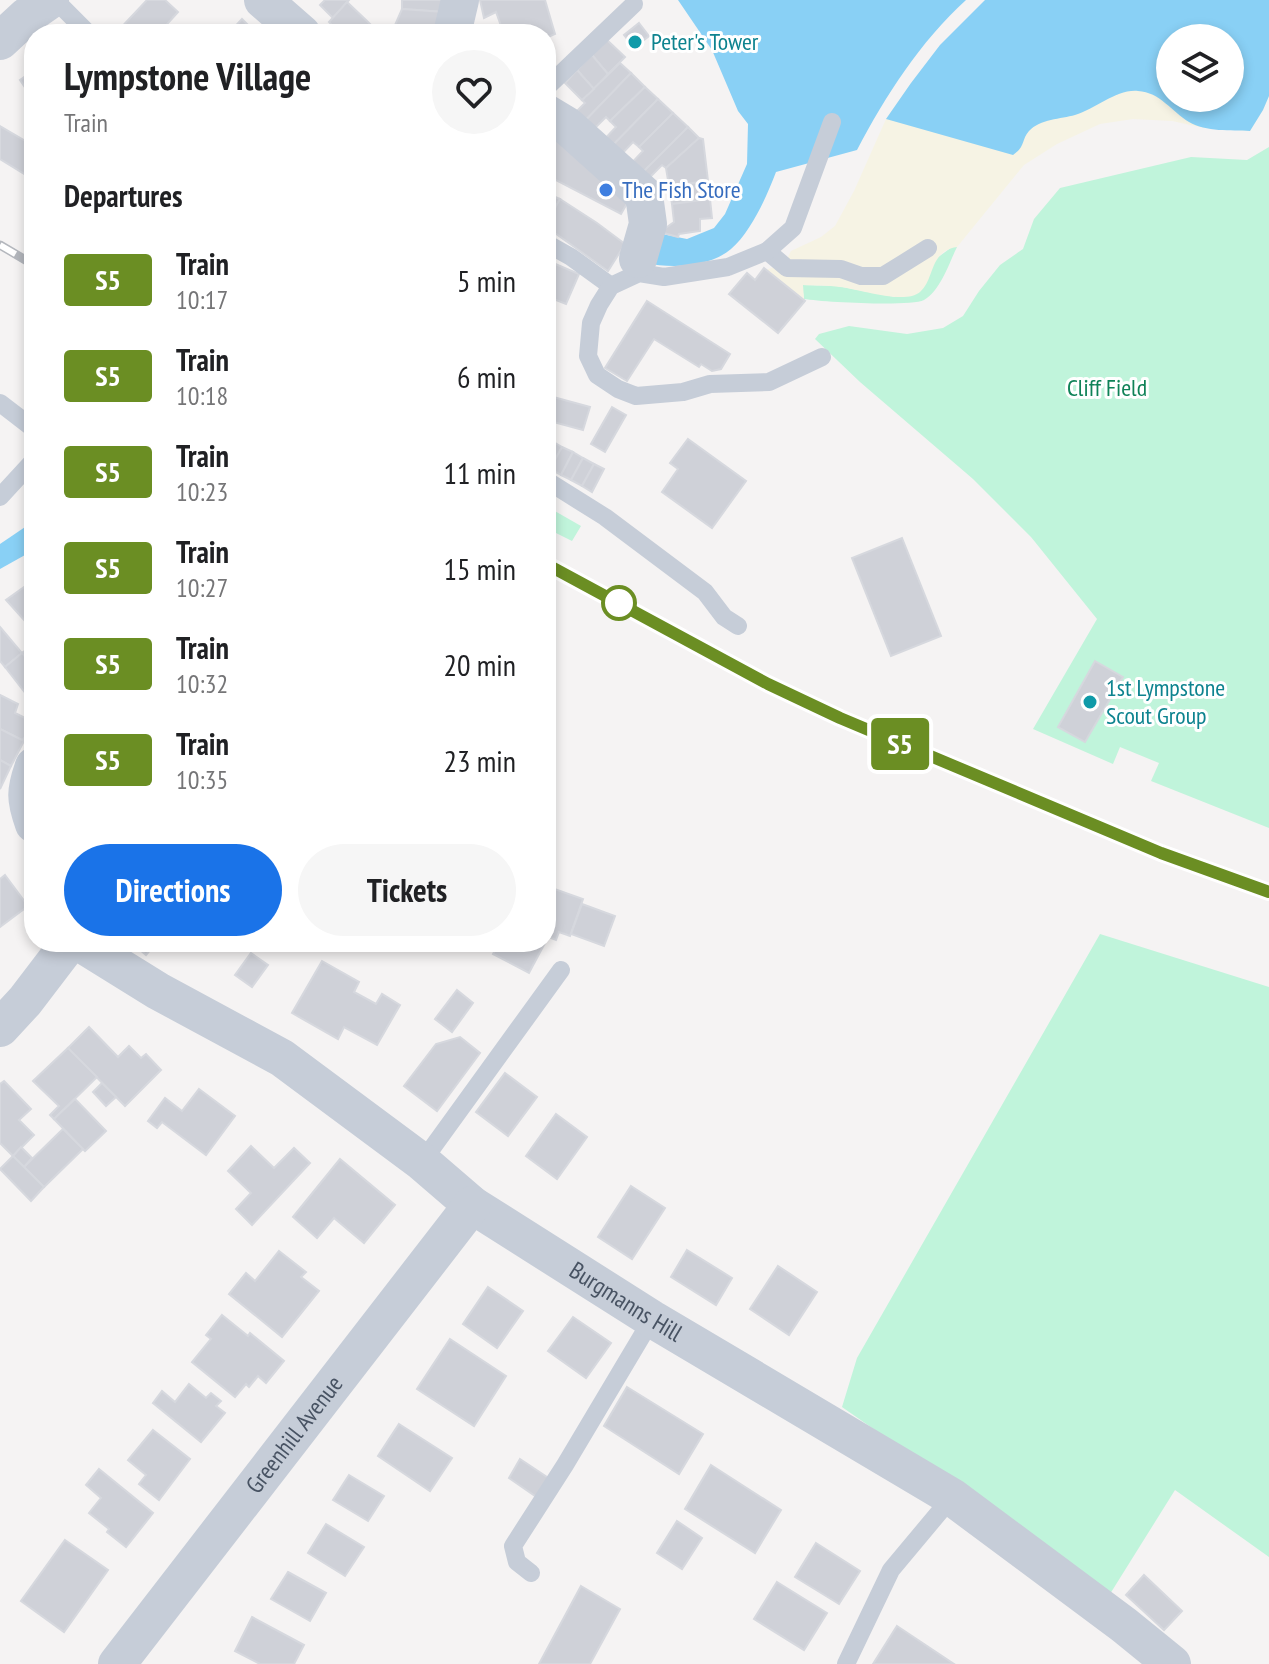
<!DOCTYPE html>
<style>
body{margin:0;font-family:"PT Sans Narrow",sans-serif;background:#f6f6f6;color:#202124;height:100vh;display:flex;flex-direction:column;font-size:30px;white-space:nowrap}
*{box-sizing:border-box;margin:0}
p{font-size:26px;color:#757577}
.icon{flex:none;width:44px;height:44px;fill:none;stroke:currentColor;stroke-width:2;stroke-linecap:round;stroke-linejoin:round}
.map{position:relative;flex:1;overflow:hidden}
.details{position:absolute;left:24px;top:24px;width:532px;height:928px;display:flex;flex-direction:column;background:#fff;border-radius:32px;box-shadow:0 4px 12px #0003}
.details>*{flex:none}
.badge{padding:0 16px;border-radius:6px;font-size:28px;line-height:52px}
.fabs{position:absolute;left:1156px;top:24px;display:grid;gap:16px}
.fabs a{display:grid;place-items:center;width:88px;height:88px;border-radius:50%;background:#fff;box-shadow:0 4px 12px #0003;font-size:40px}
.map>.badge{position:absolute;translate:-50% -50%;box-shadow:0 0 0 4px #fff}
h2{padding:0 40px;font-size:30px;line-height:72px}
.round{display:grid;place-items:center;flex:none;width:84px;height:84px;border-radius:42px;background:#f6f6f6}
.overview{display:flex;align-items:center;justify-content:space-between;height:136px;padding:0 40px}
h1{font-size:38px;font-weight:700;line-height:60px}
.button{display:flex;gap:16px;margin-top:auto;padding:16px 40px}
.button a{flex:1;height:92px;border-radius:48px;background:#1a73e8;color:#fff;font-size:32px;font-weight:700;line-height:92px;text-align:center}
.button a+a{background:#f6f6f6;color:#202124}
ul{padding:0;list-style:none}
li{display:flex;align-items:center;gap:24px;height:96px;padding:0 40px}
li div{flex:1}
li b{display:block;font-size:30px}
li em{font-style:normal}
li .badge{min-width:88px;font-weight:700;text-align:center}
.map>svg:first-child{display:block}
</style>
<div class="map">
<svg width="1269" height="1664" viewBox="0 0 1269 1664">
<rect width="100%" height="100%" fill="#f5f3f3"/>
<g fill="#c0f4db">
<polygon points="1269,147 1269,828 1151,781 1159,763 1120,747 1113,764 1033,729 1097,619 1031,537 973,479 860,382 815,339 819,334 849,326 907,334 943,328 963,316 979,291 1000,265 1023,249 1034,219 1060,188 1191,157 1247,160"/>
<path d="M 952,247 L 957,247 C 949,263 941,290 924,300 C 910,307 823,302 804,299 L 802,285 L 837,286 L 895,297 L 937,258 Z"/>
<polygon points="546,506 581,526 572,541 546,528"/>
<polygon points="1100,934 1269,987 1269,1557 1175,1490 1110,1594 842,1407 857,1358"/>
</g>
<path fill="#f6f3e4" d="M 1269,25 L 1269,96 L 1263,110 L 1250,131 L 1205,128 L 1172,121 L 1133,119 L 1100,124 L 1057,144 L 1024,165 L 957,247 C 929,251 935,279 920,292 C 905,305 859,289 840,287 C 828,285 815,286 803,285 L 804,299 L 766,270 L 785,263 L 791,251 L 821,237 L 835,226 L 854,191 L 886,119 L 911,83 L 1099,71 L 1170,98 L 1230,98 L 1230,38 Z"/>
<g fill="#89d0f5" fill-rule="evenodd">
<path d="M 678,0 L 966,0 C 920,42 886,95 857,150 L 776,172 C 767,196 751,232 731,249 C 710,267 672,269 646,263 L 657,233 L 687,239 L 714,228 L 725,214 L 747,164 L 748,124 L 738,111 L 712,50 Z"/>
<path d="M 985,0 L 1269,0 L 1269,96 L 1263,110 L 1250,131 C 1231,130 1206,132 1189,122 C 1172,112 1160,92 1138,91 C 1116,89 1096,109 1075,115 C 1061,119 1040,119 1029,131 C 1021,140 1026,146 1013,155 L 886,119 L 911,83 L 940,45 ZM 1230,38 L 1230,98 L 1170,98 L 1170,38 Z"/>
<polygon points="34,521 34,550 0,569 0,544"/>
</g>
<g fill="#cfd1d8" stroke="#d6d8de" stroke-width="2">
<polygon points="147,0 165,0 178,12 158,34 115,34"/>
<polygon points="325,0 349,0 333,18 320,5"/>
<polygon points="402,0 444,0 444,12 402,9"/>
<polygon points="480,0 545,0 555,34 546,38 546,34 504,34 496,12 484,18"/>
<polygon points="347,2 367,21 380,34 341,34 329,22"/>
<polygon points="402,9 444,12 439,34 409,34 395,25"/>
<polygon points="242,19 252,29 247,34 228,34"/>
<polygon points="639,23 649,36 634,48 624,35"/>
<polygon points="607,40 625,57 608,74 592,55"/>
<polygon points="546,43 555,64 546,70"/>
<polygon points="592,55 608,74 594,89 577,70"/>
<polygon points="620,63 631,73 580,126 571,117 585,103 582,100"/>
<polygon points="34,70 34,101 20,80"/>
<polygon points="577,70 594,89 582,100 565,83"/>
<polygon points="631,73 645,87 610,121 606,117 589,134 580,126"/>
<polygon points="645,87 658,99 608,150 601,143 616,127 610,121"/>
<polygon points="658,99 673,113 639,147 633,142 617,159 608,150"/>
<polygon points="673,113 688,127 636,179 626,169 643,151 639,147"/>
<polygon points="0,126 34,146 34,173 31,178 0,159"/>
<polygon points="688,127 699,138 666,168 662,165 642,185 636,179"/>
<polygon points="546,131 633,193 621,214 546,175"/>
<polygon points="699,138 703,139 708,181 669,186 666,168"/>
<polygon points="708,181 710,199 672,204 669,186"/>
<polygon points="546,193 560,199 546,224"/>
<polygon points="560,199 597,223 625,244 608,271 552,231 546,230 546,224"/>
<polygon points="710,199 712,218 700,219 700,231 679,234 678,237 660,232 674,222 672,204"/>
<polygon points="546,260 579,274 566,304 546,296"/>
<polygon points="764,268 805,301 778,333 729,294 747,273 755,280"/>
<polygon points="647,301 730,354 721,369 712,371 701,364 699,367 654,339 627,381 605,368"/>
<polygon points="546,395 590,407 583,430 546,420"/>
<polygon points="612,407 626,415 605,452 591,444"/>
<polygon points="688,439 746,481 712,528 662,492 678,469 670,463"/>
<polygon points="552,441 562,447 550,469 546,466 546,452"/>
<polygon points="562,447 573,452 561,475 550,469"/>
<polygon points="573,452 583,458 571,480 561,475"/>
<polygon points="583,458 594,464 582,486 571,480"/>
<polygon points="594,464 604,469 592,492 582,486"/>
<polygon points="902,538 941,636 891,656 852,558"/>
<polygon points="34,580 34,615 26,622 6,600"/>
<polygon points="0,627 22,653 5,667 0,661"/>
<polygon points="34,644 34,668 22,653"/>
<polygon points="22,653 34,668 34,704 5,667"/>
<polygon points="1095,661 1123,677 1085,742 1058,727"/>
<polygon points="0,695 18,704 15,713 31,721 32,731 22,740 0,729"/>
<polygon points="0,729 24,741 11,766 0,760"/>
<polygon points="0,760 11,766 0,789"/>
<polygon points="5,875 28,906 0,927 0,879"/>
<polygon points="546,886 583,899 570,936 559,932 556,940 546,936"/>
<polygon points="582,904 615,916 604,946 571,934"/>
<polygon points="131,942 157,942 146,955"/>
<polygon points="499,942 544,942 545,943 529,973 493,954"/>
<polygon points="251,953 268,965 252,987 235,975"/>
<polygon points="322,961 359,982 354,992 376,1004 382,994 400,1005 377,1045 344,1027 338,1039 292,1013"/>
<polygon points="457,990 473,1003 452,1032 435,1019"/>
<polygon points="89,1027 118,1057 129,1046 141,1058 146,1054 161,1070 125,1106 68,1048"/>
<polygon points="460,1037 480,1053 437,1111 404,1086 436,1044"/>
<polygon points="68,1048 97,1077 54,1119 50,1115 59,1106 33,1081"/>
<polygon points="505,1073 537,1097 508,1136 476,1112"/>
<polygon points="4,1081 31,1109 19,1120 34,1135 13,1156 0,1143 0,1084"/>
<polygon points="102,1083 116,1097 106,1106 93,1092"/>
<polygon points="199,1089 235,1116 206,1155 162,1122 157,1128 148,1121 165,1098 182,1111"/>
<polygon points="75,1099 106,1131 85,1151 54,1119"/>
<polygon points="556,1114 587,1137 557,1179 526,1156"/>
<polygon points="63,1129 83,1149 44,1187 24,1167"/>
<polygon points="251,1146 274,1168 294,1148 310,1163 252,1225 236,1209 251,1193 228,1171"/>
<polygon points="21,1147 32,1158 24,1167 13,1156"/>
<polygon points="13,1156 44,1187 31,1201 0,1169"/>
<polygon points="340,1159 395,1205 364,1243 334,1218 317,1238 293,1217"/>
<polygon points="631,1186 665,1208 632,1259 598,1237"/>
<polygon points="687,1250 732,1278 716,1305 671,1277"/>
<polygon points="279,1251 306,1272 301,1277 319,1291 282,1337 229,1294 246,1273 255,1281"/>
<polygon points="778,1266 817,1292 789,1335 750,1309"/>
<polygon points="488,1287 523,1311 497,1348 463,1324"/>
<polygon points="222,1315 248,1336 250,1333 284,1361 266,1383 258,1376 249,1387 246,1384 235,1397 192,1362 211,1339 206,1335"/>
<polygon points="573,1317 611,1343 586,1378 548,1351"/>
<polygon points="450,1339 506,1376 474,1426 417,1389"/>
<polygon points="189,1384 206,1398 211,1393 221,1401 216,1406 225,1413 201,1442 153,1403 162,1391 175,1402"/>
<polygon points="627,1387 703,1434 679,1474 604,1426"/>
<polygon points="399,1424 452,1458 430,1491 378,1456"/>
<polygon points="153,1430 190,1459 159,1500 139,1484 146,1475 128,1460"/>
<polygon points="520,1459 550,1479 538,1498 509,1478"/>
<polygon points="711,1465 781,1510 755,1553 685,1509"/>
<polygon points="99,1469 153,1513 126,1547 107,1532 109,1529 89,1513 101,1498 86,1485"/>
<polygon points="349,1475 384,1496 368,1521 333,1500"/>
<polygon points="677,1521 702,1538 682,1569 657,1553"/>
<polygon points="326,1524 364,1547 345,1576 308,1553"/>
<polygon points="65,1540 108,1570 64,1632 21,1601"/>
<polygon points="816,1543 860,1571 839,1604 795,1577"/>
<polygon points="288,1572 326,1593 310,1621 271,1599"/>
<polygon points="1144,1575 1182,1611 1164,1630 1126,1595"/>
<polygon points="777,1582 827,1613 804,1650 754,1619"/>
<polygon points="581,1586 620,1609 590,1664 539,1664"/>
<polygon points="252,1617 304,1645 294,1664 260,1664 235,1651"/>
<polygon points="897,1626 954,1664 873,1664"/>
</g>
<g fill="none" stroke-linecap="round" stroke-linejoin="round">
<g stroke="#c6cdd8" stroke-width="18">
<polyline points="55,0 89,34"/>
<polyline points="546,88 634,4"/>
<polyline points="546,243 571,257 611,286"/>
<polyline points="767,251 787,268 841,269 861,276 883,276 928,248"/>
<polyline points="822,357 769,382 710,384 683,392 636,396 618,389 597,375 588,356 591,323 599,305 611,286 639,273 664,277 728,267 767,251 793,228 832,122"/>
<polyline points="0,403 34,429"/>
<polyline points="546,480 605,517 705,592 724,617 738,626"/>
<polyline points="0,497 34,460"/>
<polyline points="422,1162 561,970"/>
<polyline points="531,1573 517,1562 513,1546 565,1465 652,1319"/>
<polyline points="846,1664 891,1570 952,1497"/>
</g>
<g stroke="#c6cdd8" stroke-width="38">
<polyline points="263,0 302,34"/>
<polyline points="452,34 460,0"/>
<polyline points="0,41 27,16 50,0"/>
<polyline points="546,113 566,125 644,195 648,224 638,259"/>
<path d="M 34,766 C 25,791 25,799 34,824"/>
<path id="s1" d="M 79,942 L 158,991 L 282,1058 L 422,1162 L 472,1205 L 652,1319 L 952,1497 L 1124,1625 L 1172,1664"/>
<polyline points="0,1028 25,1001 70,942"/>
<path id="s2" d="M 117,1664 L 472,1205"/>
</g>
<defs>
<g id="rail">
<polyline points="0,245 34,265"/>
<polyline points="546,564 768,684 840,718 1161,853 1269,892"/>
</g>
</defs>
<use href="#rail" stroke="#b4b7bd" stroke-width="9"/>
<use href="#rail" stroke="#fff" stroke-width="6" stroke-dasharray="18" stroke-linecap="butt"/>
</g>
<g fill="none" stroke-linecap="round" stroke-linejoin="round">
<defs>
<polyline id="line" points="546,564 768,684 840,718 1161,853 1269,892"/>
</defs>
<use href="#line" stroke="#fff" stroke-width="18"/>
<use href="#line" stroke="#6b8e23" stroke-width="12"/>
</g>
<g fill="#0f9aa8" stroke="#fff" stroke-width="3">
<circle cx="635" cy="42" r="8"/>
<circle cx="1090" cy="702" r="8"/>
</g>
<circle fill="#3f7fe0" stroke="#fff" stroke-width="3" cx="606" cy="190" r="8"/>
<circle fill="#fff" stroke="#6b8e23" stroke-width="4" cx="619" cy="603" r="16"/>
<g text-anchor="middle" stroke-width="6" stroke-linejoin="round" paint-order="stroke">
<g font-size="24" fill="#0d838f" stroke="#fff" text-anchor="start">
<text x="651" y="50">Peter's Tower</text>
<text x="1106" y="696">1st Lympstone<tspan x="1106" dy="28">Scout Group</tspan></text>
</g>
<g font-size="24" fill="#366cbe" stroke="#fff" text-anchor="start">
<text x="622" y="198">The Fish Store</text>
</g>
<g font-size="24" fill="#0f8257" stroke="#fff">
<text x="1107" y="396">Cliff Field</text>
</g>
<g font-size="24" fill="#485363" stroke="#fff">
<text dy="8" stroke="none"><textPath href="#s1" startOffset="656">Burgmanns Hill</textPath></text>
<text dy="8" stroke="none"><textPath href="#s2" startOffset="290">Greenhill Avenue</textPath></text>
</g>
</g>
</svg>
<div class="fabs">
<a><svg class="icon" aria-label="layers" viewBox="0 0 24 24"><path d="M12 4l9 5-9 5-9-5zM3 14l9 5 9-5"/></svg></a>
</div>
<b class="badge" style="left:900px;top:744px;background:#6b8e23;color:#fff">S5</b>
<section class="details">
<div class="overview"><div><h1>Lympstone Village</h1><p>Train</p></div><a class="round"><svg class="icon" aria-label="heart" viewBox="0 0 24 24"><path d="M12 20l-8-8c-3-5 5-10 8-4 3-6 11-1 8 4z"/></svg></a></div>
<h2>Departures</h2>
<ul>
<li><span class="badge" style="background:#6b8e23;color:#fff">S5</span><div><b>Train</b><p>10:17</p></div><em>5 min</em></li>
<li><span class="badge" style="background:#6b8e23;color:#fff">S5</span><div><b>Train</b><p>10:18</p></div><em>6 min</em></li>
<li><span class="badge" style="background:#6b8e23;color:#fff">S5</span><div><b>Train</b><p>10:23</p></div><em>11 min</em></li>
<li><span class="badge" style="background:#6b8e23;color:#fff">S5</span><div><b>Train</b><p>10:27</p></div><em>15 min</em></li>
<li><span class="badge" style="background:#6b8e23;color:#fff">S5</span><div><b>Train</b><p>10:32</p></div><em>20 min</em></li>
<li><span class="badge" style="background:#6b8e23;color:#fff">S5</span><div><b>Train</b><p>10:35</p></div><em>23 min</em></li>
</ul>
<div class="button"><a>Directions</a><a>Tickets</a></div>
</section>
</div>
